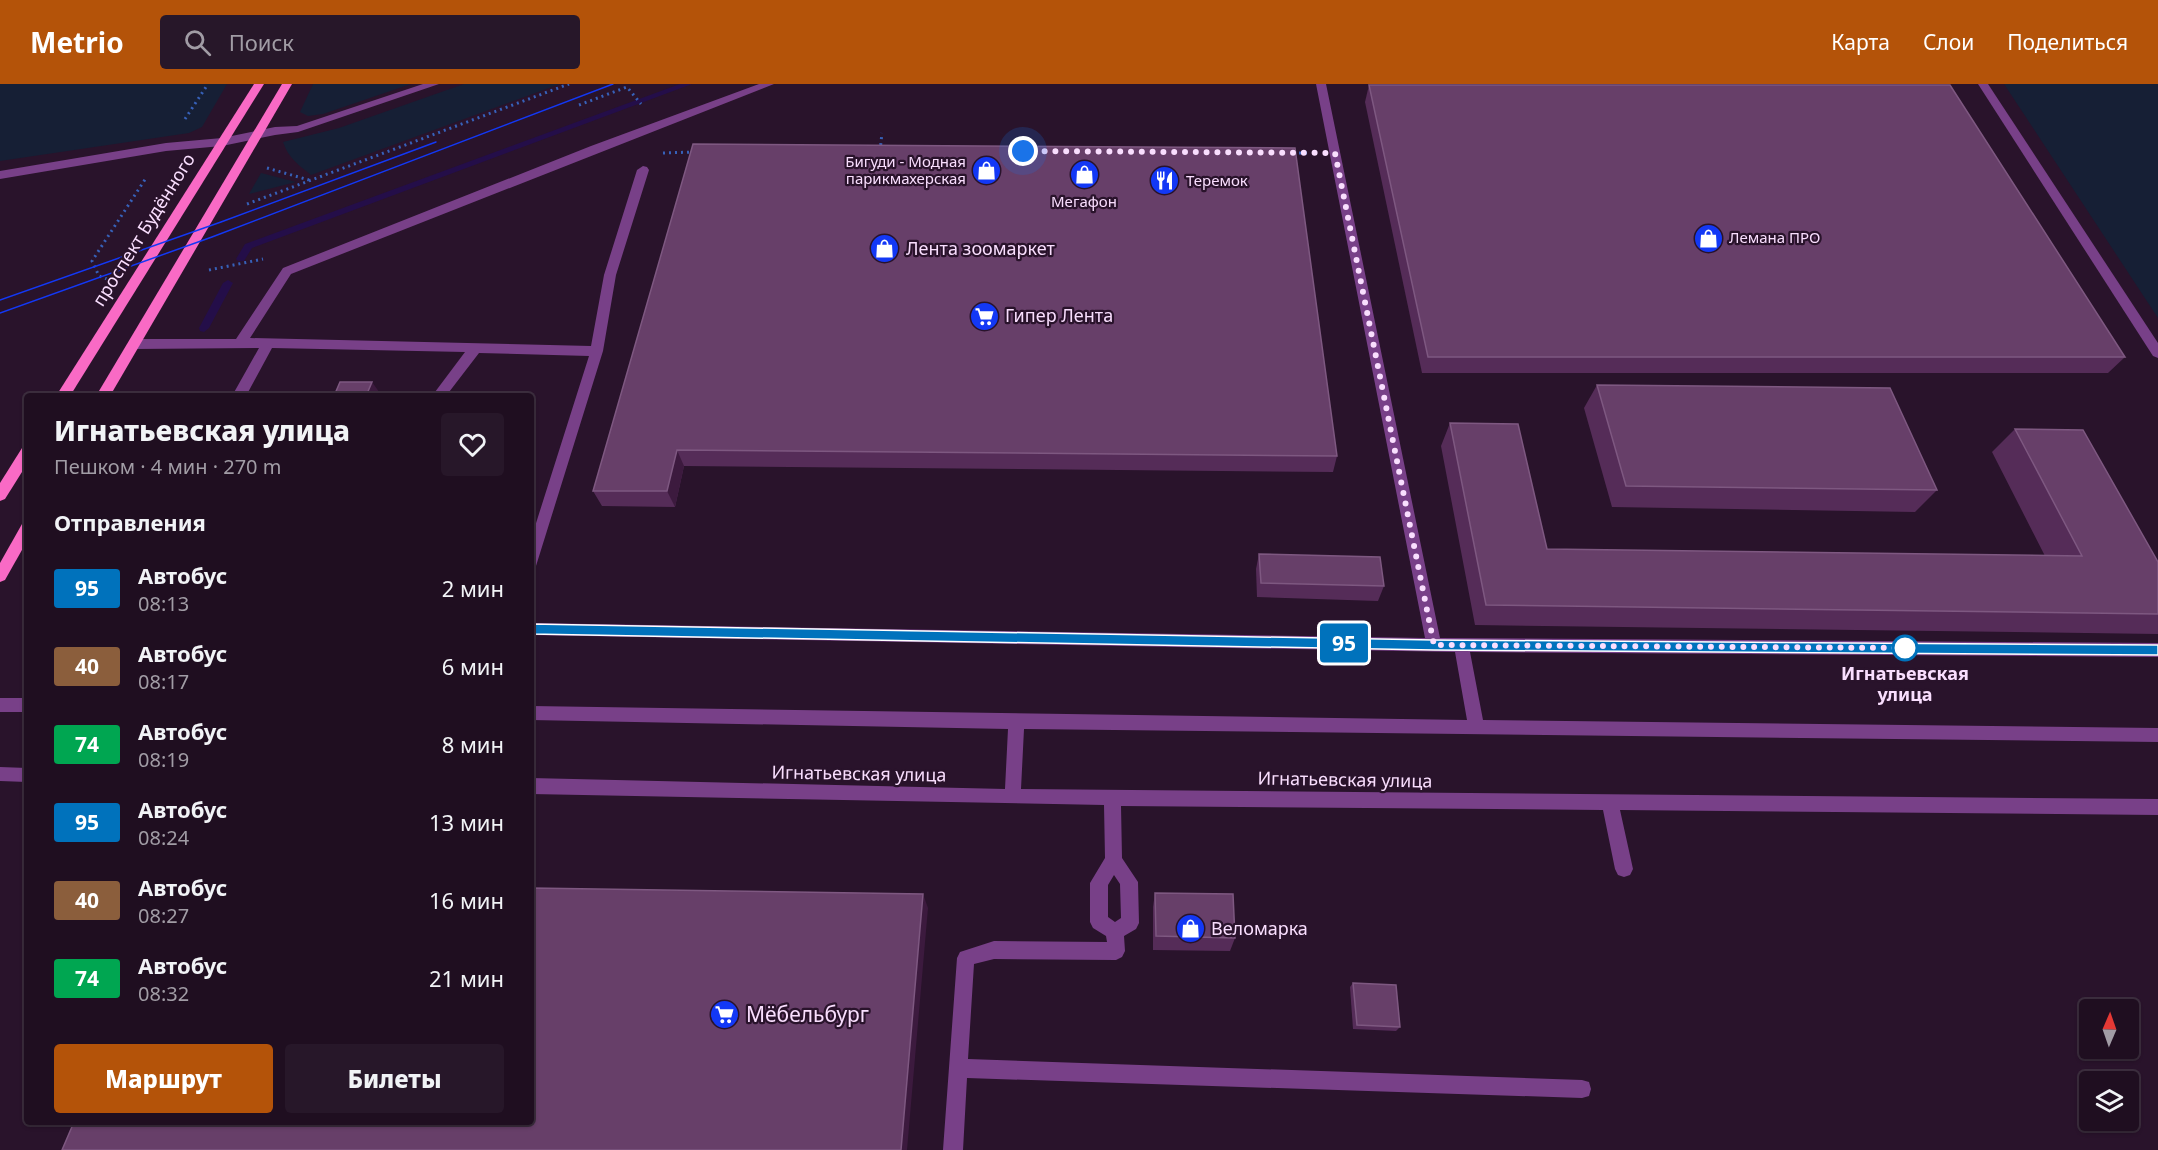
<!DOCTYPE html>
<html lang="ru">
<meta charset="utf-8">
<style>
body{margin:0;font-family:"Noto Sans",sans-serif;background:#271729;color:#f1f3f6;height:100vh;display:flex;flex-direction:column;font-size:22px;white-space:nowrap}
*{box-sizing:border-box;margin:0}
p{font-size:20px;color:#a19ca5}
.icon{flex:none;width:33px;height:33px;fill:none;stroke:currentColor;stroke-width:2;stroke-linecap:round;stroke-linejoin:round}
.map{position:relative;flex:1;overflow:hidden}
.panel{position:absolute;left:24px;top:309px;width:510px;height:732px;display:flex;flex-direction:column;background:#1f0e20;border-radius:6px;box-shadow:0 2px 4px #0004,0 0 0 2px #3c2e3e}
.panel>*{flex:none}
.badge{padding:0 12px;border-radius:4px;font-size:21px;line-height:39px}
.needle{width:39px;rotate:2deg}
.tools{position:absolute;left:2079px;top:915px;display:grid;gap:12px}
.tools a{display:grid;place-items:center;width:60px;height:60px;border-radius:6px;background:#1f0e20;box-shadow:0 2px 4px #0004,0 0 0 2px #3c2e3e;font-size:30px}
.you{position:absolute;width:30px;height:30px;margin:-15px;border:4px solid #fff;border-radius:50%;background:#1a73e8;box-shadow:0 0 0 9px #1a73e833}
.map>.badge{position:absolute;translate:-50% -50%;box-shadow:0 0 0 3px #fff}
h2{padding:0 30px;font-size:22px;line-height:54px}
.round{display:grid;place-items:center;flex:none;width:63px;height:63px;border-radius:6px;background:#271729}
.head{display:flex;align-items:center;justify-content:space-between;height:102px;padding:0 30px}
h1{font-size:28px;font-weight:800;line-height:45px}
.button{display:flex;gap:12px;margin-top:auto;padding:12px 30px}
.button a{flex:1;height:69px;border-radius:6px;background:#b45309;color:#fff;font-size:24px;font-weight:800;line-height:69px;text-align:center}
.button a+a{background:#271729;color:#f1f3f6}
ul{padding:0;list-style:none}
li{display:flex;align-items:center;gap:18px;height:78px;padding:0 30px}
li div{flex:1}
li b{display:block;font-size:22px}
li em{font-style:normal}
li .badge{min-width:66px;font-weight:700;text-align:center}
header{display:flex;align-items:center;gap:36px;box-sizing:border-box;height:84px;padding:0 30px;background:#b45309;color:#fff}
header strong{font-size:28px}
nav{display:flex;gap:33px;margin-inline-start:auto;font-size:21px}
.search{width:420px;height:54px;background:#271729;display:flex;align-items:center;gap:15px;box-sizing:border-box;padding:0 21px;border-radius:6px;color:#a19ca5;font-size:22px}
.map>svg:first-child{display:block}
</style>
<header>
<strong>Metrio</strong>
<div class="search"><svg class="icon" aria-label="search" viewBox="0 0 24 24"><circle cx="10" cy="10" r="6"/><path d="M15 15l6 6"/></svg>Поиск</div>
<nav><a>Карта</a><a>Слои</a><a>Поделиться</a></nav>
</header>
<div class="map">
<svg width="2158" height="1066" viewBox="0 0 2158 1066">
<rect width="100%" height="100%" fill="#29132b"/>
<g fill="#161f35">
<polygon points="0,0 227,0 202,43 189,49 0,77"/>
<polygon points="313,0 411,0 323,30 308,32 300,28"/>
<path d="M 464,0 L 560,0 L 311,91 C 299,81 288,74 283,58 L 339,44 Z"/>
<polygon points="2004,0 2158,0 2158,234"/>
<polygon points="261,89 296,98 249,110"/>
</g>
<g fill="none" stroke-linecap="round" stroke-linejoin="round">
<g fill="#240e49" fill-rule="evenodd">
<polygon points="680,0 692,0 252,164 244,177 238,177 236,175 245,160"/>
<polygon points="228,196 233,199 209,244 204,248 200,247 199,244 223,199"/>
</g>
<g stroke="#3761b9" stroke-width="3" stroke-dasharray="2 4" stroke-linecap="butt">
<polyline points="579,21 627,3 641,20"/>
<polyline points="185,35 208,0"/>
<polyline points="880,67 882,49"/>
<polyline points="663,69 694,68"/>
<polyline points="1293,69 1309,69"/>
<polyline points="267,84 309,96"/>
<polyline points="247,120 569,0"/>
<polyline points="209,186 263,175"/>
<polyline points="107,195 99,192 92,177 146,94"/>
</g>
<g fill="#784088" fill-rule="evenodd">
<polygon points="423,0 439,0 298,48 275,51 222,62 166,67 0,95 0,87 166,59 222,54 275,43 297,42"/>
<polygon points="759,0 774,0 291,190 250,254 591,262 604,191 637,86 643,82 647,83 649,86 616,191 603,267 536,482 531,484 531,455 589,272 479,269 446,312 432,312 465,268 272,264 246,312 232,312 259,264 135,265 129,260 135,255 236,255 283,184 591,62"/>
<path d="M 1316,0 L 1326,0 L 1440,554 L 2158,559 L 2158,573 L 1470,568 L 1483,636 L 2158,644 L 2158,658 L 1024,645 L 1021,705 L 2158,715 L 2158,731 L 1620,726 L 1633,785 L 1630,791 L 1624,793 L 1618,791 L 1615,785 L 1603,726 L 1121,722 L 1122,774 L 1138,798 L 1139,839 L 1136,845 L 1124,852 L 1125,867 L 1122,873 L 1116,876 L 994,875 L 974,880 L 968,975 L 1582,996 L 1589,998 L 1591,1005 L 1589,1012 L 1582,1014 L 967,994 L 963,1066 L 943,1066 L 957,874 L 960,868 L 994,857 L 1107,858 L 1106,852 L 1093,844 L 1090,838 L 1090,799 L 1105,774 L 1104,721 L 531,710 L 531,694 L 1005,705 L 1008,645 L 531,636 L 531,622 L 1467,636 L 1455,568 L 531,551 L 531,539 L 1425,554 ZM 1114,791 L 1120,800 L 1121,834 L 1115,838 L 1108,833 L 1108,801 Z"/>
<polygon points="1978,0 1988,0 2158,259 2158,274 2153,272"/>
<rect x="0" y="614" width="27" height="14"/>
<polygon points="0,683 27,684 27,698 0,697"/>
</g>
<g fill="#f96ac5" fill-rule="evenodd">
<polygon points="254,0 264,0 70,312 56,312"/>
<polygon points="282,0 292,0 110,312 96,312"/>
<polygon points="27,363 27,380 5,415 0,417 0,399 22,364"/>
<polygon points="27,438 27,457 5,496 0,498 0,479 22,440"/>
</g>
<g stroke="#1338f5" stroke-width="1.5">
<polyline points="0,216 221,138 436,58"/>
<polyline points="0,229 212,153 613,0"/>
</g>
</g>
<g fill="#552c58">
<polygon points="1369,1 2125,273 2108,289 1422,289 1365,18"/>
<polygon points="693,60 1337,372 1333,388 684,382 675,423 602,422 593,407"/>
<polygon points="1597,301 1937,406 1915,428 1612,423 1584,324"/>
<polygon points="1450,339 1547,465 2045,472 1992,368 2015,345 2158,478 2158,550 1475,541 1441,362"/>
<polygon points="1259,470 1384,502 1378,517 1257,513 1256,485"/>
<polygon points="1155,809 1235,854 1230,867 1153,866 1153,823"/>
<polygon points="1353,899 1400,943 1396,947 1353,945 1350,903"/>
</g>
<g fill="#3c1a3e">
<polygon points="372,298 382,312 366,312"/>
<polygon points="677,366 684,382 675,423 667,407"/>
<polygon points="923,810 928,824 907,1066 901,1066"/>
</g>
<g fill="#673f69" stroke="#7e5881" stroke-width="1.5">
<polygon points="1369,1 1950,1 2125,273 1428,273"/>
<polygon points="693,60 1295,64 1337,372 677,366 667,407 593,407"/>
<polygon points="340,298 372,298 366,312 334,312"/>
<polygon points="1597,301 1890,304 1937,406 1626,402"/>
<polygon points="1450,339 1518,340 1547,465 2082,472 2015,345 2083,346 2158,478 2158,530 1486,521"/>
<polygon points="1259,470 1380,473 1384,502 1261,499"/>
<polygon points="531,804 923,810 901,1066 62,1066 74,1038 531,1038"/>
<polygon points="1155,809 1233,810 1235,854 1156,852"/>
<polygon points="1353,899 1396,901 1400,943 1357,941"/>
</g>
<polygon fill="#0072bc" stroke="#fff" stroke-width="1.5" points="531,540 1434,556 2158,561 2158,571 1434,566 531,550 525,545"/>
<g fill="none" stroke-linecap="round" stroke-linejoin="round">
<polyline stroke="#f9defe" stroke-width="6" stroke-dasharray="0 10.8" points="1023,67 1335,69 1434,561 1905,564"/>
</g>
<defs>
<symbol id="shop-disc" viewBox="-11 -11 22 22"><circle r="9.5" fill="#1338f5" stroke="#29132b"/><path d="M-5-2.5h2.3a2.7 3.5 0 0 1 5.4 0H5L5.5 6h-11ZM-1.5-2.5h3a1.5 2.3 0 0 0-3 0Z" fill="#fff"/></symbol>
<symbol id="restaurant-disc" viewBox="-11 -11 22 22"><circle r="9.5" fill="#1338f5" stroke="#29132b"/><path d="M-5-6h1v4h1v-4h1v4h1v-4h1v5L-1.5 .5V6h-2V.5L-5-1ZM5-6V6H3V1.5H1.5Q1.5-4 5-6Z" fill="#fff"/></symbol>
<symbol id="supermarket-disc" viewBox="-11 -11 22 22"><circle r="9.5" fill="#1338f5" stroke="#29132b"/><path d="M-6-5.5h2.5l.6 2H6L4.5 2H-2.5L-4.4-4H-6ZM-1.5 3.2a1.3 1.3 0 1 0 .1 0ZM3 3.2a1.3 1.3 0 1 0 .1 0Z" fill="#fff"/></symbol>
</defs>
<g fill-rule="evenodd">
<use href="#shop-disc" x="970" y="70" width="33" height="33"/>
<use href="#shop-disc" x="1068" y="74" width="33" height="33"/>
<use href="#restaurant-disc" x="1148" y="80" width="33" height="33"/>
<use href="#shop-disc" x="1692" y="138" width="33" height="33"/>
<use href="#shop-disc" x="868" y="148" width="33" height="33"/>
<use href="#supermarket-disc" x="968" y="216" width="33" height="33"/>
<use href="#shop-disc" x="1174" y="828" width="33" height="33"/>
<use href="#supermarket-disc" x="708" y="914" width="33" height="33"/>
</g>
<circle fill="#fff" stroke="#0072bc" stroke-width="3" cx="1905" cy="564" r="12"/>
<g text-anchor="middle" stroke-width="4.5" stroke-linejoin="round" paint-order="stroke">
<g font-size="15" fill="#f9defe" stroke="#29132b" text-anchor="start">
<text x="966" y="83" text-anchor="end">Бигуди - Модная<tspan x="966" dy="17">парикмахерская</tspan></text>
<text x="1186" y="102">Теремок</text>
<text x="1084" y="123" text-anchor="middle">Мегафон</text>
<text x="1729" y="159">Лемана ПРО</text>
</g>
<g font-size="18" fill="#f9defe" stroke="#29132b">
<text transform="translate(144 146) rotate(-58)" y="6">проспект Будённого</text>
<text transform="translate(859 690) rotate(1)" y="6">Игнатьевская улица</text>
<text transform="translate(1345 696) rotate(1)" y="6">Игнатьевская улица</text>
</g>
<g font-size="18" fill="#f9defe" stroke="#29132b" text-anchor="start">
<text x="906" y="171">Лента зоомаркет</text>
<text x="1005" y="238">Гипер Лента</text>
<text x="1211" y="851">Веломарка</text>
</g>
<g font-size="18" font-weight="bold" fill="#f9defe" stroke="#29132b">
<text x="1905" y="596">Игнатьевская<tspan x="1905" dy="21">улица</tspan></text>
</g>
<g font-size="21" fill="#f9defe" stroke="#29132b" text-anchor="start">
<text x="746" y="938">Мёбельбург</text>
</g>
</g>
</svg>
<div class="tools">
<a><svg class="needle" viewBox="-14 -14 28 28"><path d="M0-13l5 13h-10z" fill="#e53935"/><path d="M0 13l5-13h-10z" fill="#a19ca5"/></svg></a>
<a><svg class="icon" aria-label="layers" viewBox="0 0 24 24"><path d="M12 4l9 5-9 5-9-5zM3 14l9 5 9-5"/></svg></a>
</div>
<div class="you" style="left:1023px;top:67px"></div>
<b class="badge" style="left:1344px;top:559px;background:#0072bc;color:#fff">95</b>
<section class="panel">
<div class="head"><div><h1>Игнатьевская улица</h1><p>Пешком · 4 мин · 270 m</p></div><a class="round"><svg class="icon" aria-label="heart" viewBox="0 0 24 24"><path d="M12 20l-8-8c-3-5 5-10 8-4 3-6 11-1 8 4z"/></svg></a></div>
<h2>Отправления</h2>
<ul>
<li><span class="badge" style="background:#0072bc;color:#fff">95</span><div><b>Автобус</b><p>08:13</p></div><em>2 мин</em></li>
<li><span class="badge" style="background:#8b5e3c;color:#fff">40</span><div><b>Автобус</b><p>08:17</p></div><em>6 мин</em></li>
<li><span class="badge" style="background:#00a651;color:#fff">74</span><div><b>Автобус</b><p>08:19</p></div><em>8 мин</em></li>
<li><span class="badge" style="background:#0072bc;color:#fff">95</span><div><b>Автобус</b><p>08:24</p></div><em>13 мин</em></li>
<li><span class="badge" style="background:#8b5e3c;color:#fff">40</span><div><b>Автобус</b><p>08:27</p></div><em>16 мин</em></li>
<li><span class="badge" style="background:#00a651;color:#fff">74</span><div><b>Автобус</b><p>08:32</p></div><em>21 мин</em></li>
</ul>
<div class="button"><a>Маршрут</a><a>Билеты</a></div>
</section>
</div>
